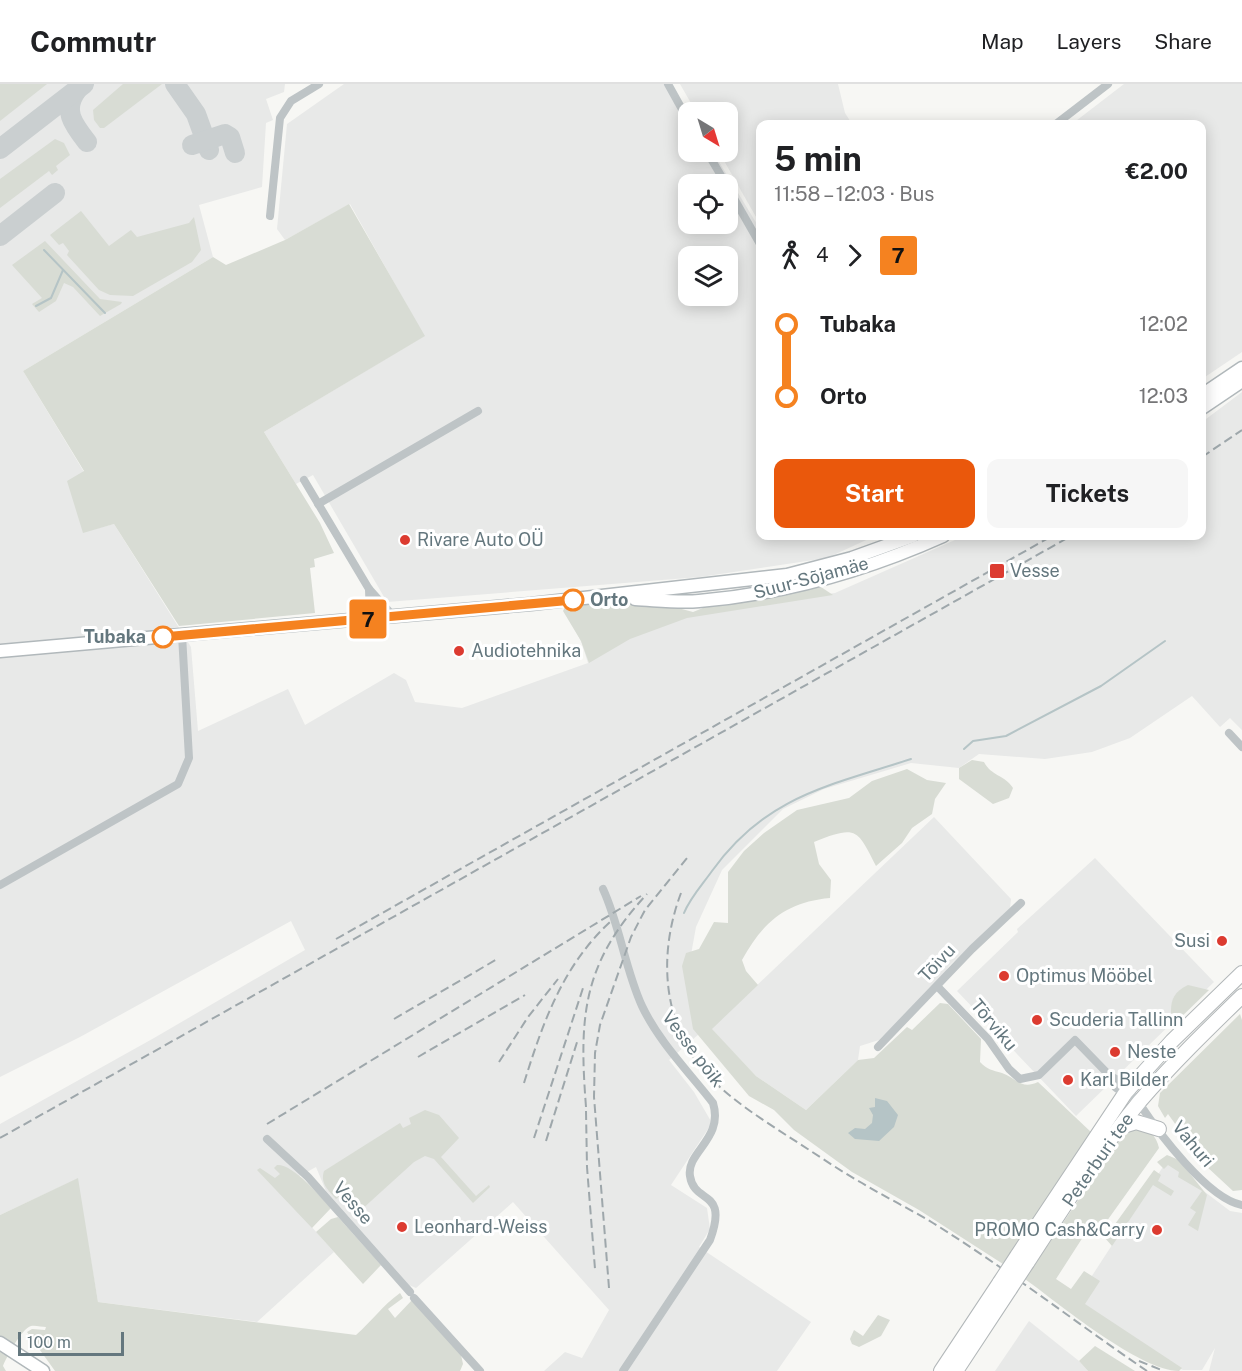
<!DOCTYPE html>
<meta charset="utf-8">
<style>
body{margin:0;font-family:"Public Sans",sans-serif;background:#f6f6f6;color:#202124;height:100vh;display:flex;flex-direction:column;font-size:22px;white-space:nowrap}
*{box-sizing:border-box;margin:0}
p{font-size:20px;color:#757577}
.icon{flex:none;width:33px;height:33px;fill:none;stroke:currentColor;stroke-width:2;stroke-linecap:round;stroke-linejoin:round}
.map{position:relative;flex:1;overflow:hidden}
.details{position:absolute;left:756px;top:36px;width:450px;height:420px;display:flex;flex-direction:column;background:#fff;border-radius:12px;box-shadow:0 3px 15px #0003}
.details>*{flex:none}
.badge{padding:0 12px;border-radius:4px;font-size:21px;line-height:39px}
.needle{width:39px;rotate:142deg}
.buttons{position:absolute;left:678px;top:18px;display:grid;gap:12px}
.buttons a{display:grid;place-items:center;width:60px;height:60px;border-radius:12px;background:#fff;box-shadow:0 3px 15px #0003;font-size:30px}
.scale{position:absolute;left:18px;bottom:15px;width:106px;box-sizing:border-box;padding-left:6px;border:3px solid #64777e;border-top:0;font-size:16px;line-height:21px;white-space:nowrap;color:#64777e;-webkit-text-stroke:4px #fff;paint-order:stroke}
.map>.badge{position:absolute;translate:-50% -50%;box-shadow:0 0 0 3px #fff}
.legs{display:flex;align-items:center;gap:9px;height:66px;padding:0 18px;font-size:20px}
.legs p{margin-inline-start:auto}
.headline{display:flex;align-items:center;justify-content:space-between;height:102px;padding:0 18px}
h1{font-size:33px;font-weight:700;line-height:45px}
.primary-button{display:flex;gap:12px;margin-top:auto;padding:12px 18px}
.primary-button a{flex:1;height:69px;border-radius:12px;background:#ea580c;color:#fff;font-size:24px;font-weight:700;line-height:69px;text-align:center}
.primary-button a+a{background:#f6f6f6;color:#202124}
ul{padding:0 18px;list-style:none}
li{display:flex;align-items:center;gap:21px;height:72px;font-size:22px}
li i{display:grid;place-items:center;width:9px;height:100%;margin:0 8px;background:currentColor}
li i::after{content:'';width:15px;height:15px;margin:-8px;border:4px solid;border-radius:50%;background:#fff}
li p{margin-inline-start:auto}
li:first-child i{background:linear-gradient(#0000 50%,currentColor 0)}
li:last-child i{background:linear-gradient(currentColor 50%,#0000 0)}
header{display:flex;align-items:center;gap:36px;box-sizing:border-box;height:84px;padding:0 30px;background:#fff;border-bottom:2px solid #e0e0e0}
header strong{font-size:28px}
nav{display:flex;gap:33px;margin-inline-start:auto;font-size:21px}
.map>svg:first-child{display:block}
</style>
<header>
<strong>Commutr</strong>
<nav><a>Map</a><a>Layers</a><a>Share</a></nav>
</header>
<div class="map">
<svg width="1242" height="1287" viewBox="0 0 1242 1287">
<rect width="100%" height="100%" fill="#f7f7f4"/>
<g fill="#e8e9e8" fill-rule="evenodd">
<polygon points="0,0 285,0 284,8 266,15 273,36 266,39 262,103 199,121 213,173 23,287 84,388 83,448 114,440 191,563 198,647 288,605 305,641 394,589 406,596 415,618 462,624 588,579 581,557 566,529 688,532 718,525 835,509 964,452 1202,452 1202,338 1242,308 1242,646 1230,634 1220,643 1192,612 1130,654 1092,668 1045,675 979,670 959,684 911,679 824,705 783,725 722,786 696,843 690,876 699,950 669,976 694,1008 712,1039 671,1101 707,1124 710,1145 699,1163 811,1238 777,1287 544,1287 565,1268 582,1274 609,1226 513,1118 416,1204 409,1201 326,1107 316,1083 277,1104 334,1168 257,1238 98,1218 77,1095 0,1131 0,1040 154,954 305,866 291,837 80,953 0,993"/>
<path d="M 344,0 L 669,0 L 688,30 L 688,68 L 713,68 L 760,145 L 760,452 L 875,452 L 827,474 L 700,493 L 387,518 L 313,391 L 296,400 L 264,348 L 424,252 L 350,120 L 285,156 L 277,145 L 287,40 ZM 688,100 L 728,100 L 728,140 L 688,140 ZM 688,172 L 728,172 L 728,212 L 688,212 Z"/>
<polygon points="680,0 838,0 845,29 852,40 760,40 760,140 719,68 728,68 728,28 696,28"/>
<polygon points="1124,0 1242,0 1242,268 1202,295 1202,40 1072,40"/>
<polygon points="934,733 1011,815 1010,824 949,882 941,895 879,956 860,962 858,976 806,1026 756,992 711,945"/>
<polygon points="1095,774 1214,898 1076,1032 957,907 1018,848 1017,845"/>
<polygon points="1170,1072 1201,1105 1230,1127 1242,1129 1242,1287 1209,1287 1215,1264 1202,1286 1183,1286 1149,1272 1073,1221"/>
<polygon points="1029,1237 1079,1277 1088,1287 995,1287"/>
</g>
<g fill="#d8dcd4">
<polygon points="0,0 47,0 0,37"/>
<polygon points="123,0 162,0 104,44 100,44 94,36 93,26"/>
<polygon points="55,55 64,59 70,71 56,82 58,86 52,91 49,87 0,124 0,95"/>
<polygon points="349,120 425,252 264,348 320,439 334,469 314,475 315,483 310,484 315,529 179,542 114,440 83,449 67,397 84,387 23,287 213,173 226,181 285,156"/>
<polygon points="81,127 109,162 131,146 137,153 189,139 194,133 201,166 192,178 133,212 110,211 99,206 67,171 69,167 63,159 59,161 50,151"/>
<polygon points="45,157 100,215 122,218 121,220 100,232 73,203 64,199 56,217 39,228 32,220 42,214 12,181"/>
<polygon points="821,503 833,511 687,534 630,555 589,579 581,557 563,527 565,523 575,524 592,519 615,521 625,517 663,520 693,528 708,522"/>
<path d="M 972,676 L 984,678 C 991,692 1005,691 1013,704 L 1009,714 L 993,720 L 959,695 L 959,684 Z"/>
<path d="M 907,685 L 927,696 L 946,699 L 935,715 L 932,730 L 912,744 L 902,759 L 876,782 C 857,745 857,741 814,758 L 819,780 L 831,796 L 830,814 C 786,818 763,838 742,876 L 746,887 L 758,901 L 712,945 L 756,992 L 806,1026 L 858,976 L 874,974 L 907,943 L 912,946 L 940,919 L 948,920 L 981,955 L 980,978 C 988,986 992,986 1002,989 C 1016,994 1021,1006 1038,998 L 1092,1049 L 1003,1180 L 919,1126 L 852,1088 L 794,1046 L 774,1026 L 749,1012 L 693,945 L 682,882 L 686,869 L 699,865 L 714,838 L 728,839 L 728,788 L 744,767 L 764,749 L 797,726 L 849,714 L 872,697 Z"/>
<path d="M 1188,901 L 1209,906 L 1172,942 C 1170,922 1169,910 1188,901 Z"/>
<polygon points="1240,930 1242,936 1242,1106 1233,1107 1205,1081 1168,1030 1165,1034 1158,1022 1160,1009"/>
<path d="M 425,1026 L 439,1031 L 459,1054 L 441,1073 L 476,1112 L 489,1101 L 490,1103 L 473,1119 L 434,1075 L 425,1072 L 414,1078 L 360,1127 L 346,1111 L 341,1111 L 336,1115 C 328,1106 320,1099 324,1087 L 400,1039 L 403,1044 L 411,1040 L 409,1034 Z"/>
<path d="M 1136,1043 C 1150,1046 1156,1051 1159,1064 L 1104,1141 L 1099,1143 L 1092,1139 L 1056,1195 L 1071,1205 L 1084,1187 L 1100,1197 L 1085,1220 L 1182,1284 L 1179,1287 C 1140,1287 1058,1219 1025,1195 L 1121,1053 Z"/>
<polygon points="1167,1071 1179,1076 1207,1111 1198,1147 1188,1141 1196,1128 1190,1124 1202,1107 1178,1093 1179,1088 1168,1081 1164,1085 1157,1078"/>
<path d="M 277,1081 C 293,1080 319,1111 331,1124 L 312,1144 L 257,1086 L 260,1084 L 275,1094 L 280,1090 L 274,1084 Z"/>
<polygon points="1154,1086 1161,1091 1158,1097 1174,1107 1171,1112 1153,1101 1112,1162 1105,1154"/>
<path d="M 78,1094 L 98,1218 L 356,1251 C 372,1237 382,1222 400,1209 L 403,1214 L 388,1225 L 395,1234 L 412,1216 L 461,1271 L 463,1280 L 460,1287 L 55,1287 L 27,1248 L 32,1245 L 45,1246 L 46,1243 C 42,1243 35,1241 31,1242 C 22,1244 6,1274 3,1282 L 6,1287 L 0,1287 L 0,1131 Z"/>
<polygon points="338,1133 381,1181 363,1200 316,1148 331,1135"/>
<polygon points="878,1231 890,1236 881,1252 859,1263 852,1260 850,1255 854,1246 863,1252"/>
<polygon points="1095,1262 1135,1287 1088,1287 1079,1277"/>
</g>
<polygon fill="#b5c4c6" points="875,1014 887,1017 898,1031 894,1043 879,1057 855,1055 848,1049 855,1044 865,1045 872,1039 873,1031 869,1024 875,1023"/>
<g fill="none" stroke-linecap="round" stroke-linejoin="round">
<g stroke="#b5c4c6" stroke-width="2">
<polyline points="44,166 105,229"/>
<polyline points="36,222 51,214 63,186"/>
<polyline points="964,665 973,657 1006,652 1101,602 1165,557"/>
<path d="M 684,829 C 690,814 702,801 712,787 C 766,712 828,702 911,675"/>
</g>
<g stroke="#cacfd0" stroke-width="20">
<polyline points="175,0 196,30 209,66"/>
<path d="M 77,6 C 62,26 73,40 87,58"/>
<polyline points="192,61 225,50 230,53 235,69"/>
<polyline points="0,65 84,0"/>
<polyline points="0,152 55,109"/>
</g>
<defs>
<g id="secondary">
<polyline points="1202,311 1242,284"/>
<polyline points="1202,324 1242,297"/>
<path d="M 635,515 C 656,516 678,519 699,517 C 783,510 867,486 943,452"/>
<polyline points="0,567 531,520 787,491 852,474 913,452"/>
<polyline points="0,1259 43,1287"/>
</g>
<g id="trunk">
<polyline points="1120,1043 1136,1038 1159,1045"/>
<polyline points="1017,1172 1126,1008 1172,957 1242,889"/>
<path d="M 1027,1179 C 1063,1124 1098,1068 1140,1017 C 1172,980 1207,946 1242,912"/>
<polyline points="941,1287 1000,1198"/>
<polyline points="956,1287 1010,1205"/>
</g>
</defs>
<use href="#secondary" stroke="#b1b8bb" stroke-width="15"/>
<use href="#trunk" stroke="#b2b7b9" stroke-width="16"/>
<g stroke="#bec4c6" stroke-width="8">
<polyline points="668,0 688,36"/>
<polyline points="1056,40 1108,0"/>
<polyline points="707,68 726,100"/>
<polyline points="728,104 760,160"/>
<polyline points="270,132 280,34 291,17 319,0"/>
<polyline points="304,396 369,505 394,533"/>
<polyline points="318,420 478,327"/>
<polyline points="369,505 370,535"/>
<polyline points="1229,649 1242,663"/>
<polyline points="0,801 178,700 189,674 182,551"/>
<path d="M 603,805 C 620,842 625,885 642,922 C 659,958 689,988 713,1019 C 724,1055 686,1068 690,1092 C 694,1121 729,1104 710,1156 L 623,1287"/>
<path d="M 938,903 L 988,955 L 1009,985 L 1020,995 L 1039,991 L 1075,956 L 1111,993 C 1123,996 1129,1010 1139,1019 C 1158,1048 1208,1115 1242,1121"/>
<polyline points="878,963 972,865 1021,819"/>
<path d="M 1111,993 C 1113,1003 1116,1006 1126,1008"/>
<polyline points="267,1055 308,1093 410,1208"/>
<polyline points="414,1214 480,1287"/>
</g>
<use href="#secondary" stroke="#fff" stroke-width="12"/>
<use href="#trunk" stroke="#fff" stroke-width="14"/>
<g stroke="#9ea7ab" stroke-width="2" stroke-dasharray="9 4.5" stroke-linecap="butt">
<polyline points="1202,373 1242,346"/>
<path d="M 681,809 C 661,862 661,922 692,971 C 715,1006 754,1030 789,1053 C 813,1068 837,1085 862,1099 C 885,1113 910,1125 933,1139 C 1007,1185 1075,1238 1147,1287"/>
<polyline points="336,855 1052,452"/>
<polyline points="394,935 499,874"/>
<polyline points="418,973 525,911"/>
<polyline points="499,978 528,933 558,895"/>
<path d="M 524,999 C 543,938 563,881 611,837"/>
<path d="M 586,1023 C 579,933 582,880 647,810"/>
<polyline points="586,1027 587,1083 595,1185"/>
<polyline points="267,1040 641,812"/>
<polyline points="0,1054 1071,452"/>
<polyline points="534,1054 584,901"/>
<polyline points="546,1057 578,955"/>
<polyline points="609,1204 594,1013 595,969 600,941 631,853 645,826 687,774"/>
<polyline points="1139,1277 1164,1287"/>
</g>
<defs>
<g id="trunk-bridge">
<polyline points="1000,1198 1017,1172"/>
<polyline points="1010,1205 1027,1179"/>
</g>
</defs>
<use href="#trunk-bridge" stroke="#b2b7b9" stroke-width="16" stroke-linecap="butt"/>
<use href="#trunk-bridge" stroke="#fff" stroke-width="14"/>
</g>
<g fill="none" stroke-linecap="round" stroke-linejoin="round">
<defs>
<polyline id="line-1" points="163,553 573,516"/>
</defs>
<use href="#line-1" stroke="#fff" stroke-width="14"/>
<use href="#line-1" stroke="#f58220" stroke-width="9"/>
</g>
<g fill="#dc3b30" stroke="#fff" stroke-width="2">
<circle cx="405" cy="456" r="6"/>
<rect x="989" y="479" width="16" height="16" rx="3"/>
<circle cx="459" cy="567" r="6"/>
<circle cx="1222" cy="857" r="6"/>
<circle cx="1004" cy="892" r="6"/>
<circle cx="1037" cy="936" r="6"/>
<circle cx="1115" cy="968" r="6"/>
<circle cx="1068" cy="996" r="6"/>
<circle cx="402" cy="1143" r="6"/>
<circle cx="1157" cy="1146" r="6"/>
</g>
<g fill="#fff" stroke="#f58220" stroke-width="3">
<circle cx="573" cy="516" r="10"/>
<circle cx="163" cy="553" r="10"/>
</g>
<g text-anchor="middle" stroke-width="6" stroke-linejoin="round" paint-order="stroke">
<g font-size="18" fill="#64777e" stroke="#fff" text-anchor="start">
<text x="417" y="462">Rivare Auto OÜ</text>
<text x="1010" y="493">Vesse</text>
<text x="471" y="573">Audiotehnika</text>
<text x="1210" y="863" text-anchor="end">Susi</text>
<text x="1016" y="898">Optimus Mööbel</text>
<text x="1049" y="942">Scuderia Tallinn</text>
<text x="1127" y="974">Neste</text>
<text x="1080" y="1002">Karl Bilder</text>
<text x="414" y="1149">Leonhard-Weiss</text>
<text x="1145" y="1152" text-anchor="end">PROMO Cash&amp;Carry</text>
</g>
<g font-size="18" fill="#64777e" stroke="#fff">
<text transform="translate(811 494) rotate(-15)" y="6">Suur-Sõjamäe</text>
<text transform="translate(937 879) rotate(-47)" y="6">Tõivu</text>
<text transform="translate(994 941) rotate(50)" y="6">Tõrviku</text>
<text transform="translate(693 965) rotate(53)" y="6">Vesse põik</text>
<text transform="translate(1193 1060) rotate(50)" y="6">Vahuri</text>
<text transform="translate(1098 1076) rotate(-55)" y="6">Peterburi tee</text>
<text transform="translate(353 1119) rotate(49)" y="6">Vesse</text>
</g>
<g font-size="18" font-weight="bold" fill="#64777e" stroke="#fff" text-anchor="start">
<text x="590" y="522">Orto</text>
<text x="146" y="559" text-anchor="end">Tubaka</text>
</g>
</g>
</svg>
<div class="buttons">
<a><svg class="needle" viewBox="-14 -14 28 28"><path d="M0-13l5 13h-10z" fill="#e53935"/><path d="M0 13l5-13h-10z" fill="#757577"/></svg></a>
<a><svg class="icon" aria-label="locate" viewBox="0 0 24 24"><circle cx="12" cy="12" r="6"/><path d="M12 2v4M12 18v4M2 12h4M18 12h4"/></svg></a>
<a><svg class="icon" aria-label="layers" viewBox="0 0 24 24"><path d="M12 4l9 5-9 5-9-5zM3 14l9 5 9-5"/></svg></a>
</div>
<div class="scale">100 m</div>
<b class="badge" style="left:368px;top:535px;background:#f58220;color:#111">7</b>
<section class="details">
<div class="headline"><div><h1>5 min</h1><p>11:58 – 12:03 · Bus</p></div><b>€2.00</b></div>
<div class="legs"><svg class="icon" aria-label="walk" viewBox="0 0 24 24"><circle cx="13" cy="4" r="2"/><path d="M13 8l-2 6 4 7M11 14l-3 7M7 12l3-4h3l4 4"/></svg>4<svg class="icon" aria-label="forward" viewBox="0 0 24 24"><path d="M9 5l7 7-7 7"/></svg><b class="badge" style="background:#f58220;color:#111">7</b></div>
<ul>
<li><i style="color:#f58220"></i><b>Tubaka</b><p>12:02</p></li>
<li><i style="color:#f58220"></i><b>Orto</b><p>12:03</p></li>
</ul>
<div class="primary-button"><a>Start</a><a>Tickets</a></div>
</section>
</div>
